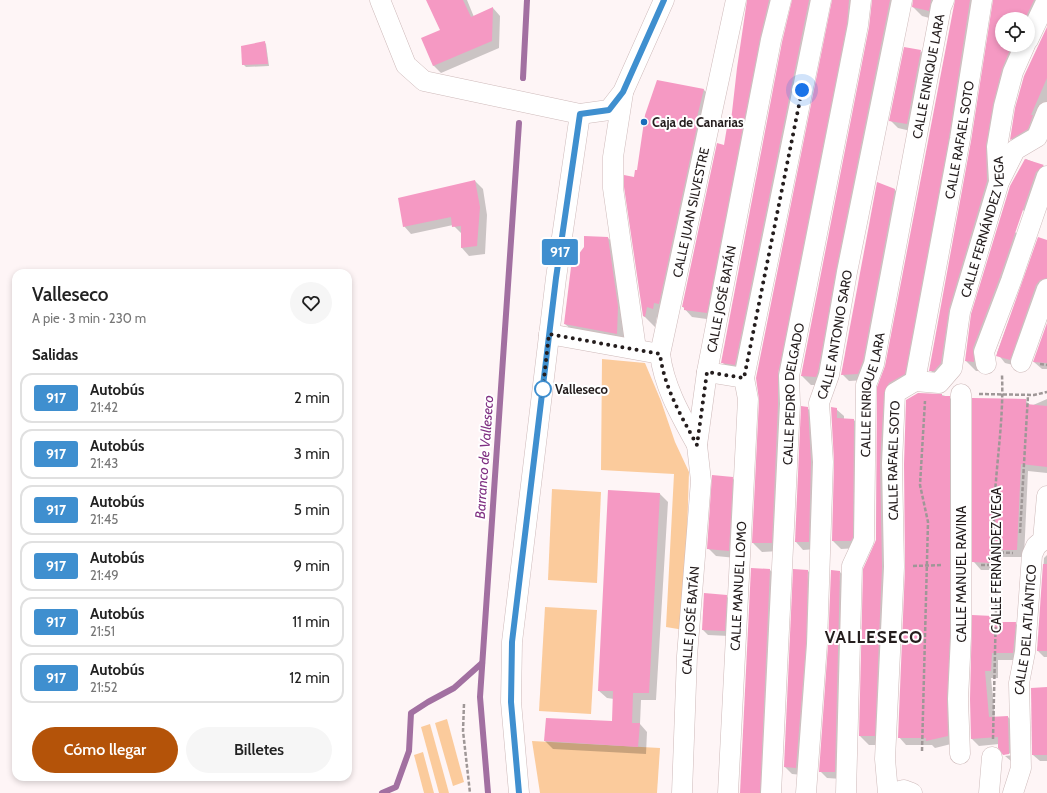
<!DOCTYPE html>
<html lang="es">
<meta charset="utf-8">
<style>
body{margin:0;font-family:Cabin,sans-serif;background:#f6f6f6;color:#222;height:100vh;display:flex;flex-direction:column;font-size:15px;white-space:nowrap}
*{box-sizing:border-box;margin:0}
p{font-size:13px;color:#767676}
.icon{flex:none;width:22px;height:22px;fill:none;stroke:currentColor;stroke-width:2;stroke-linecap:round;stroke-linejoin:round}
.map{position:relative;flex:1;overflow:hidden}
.sheet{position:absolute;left:12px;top:269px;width:340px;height:512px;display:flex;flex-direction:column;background:#fff;border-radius:12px;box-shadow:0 2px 6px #0003}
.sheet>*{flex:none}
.badge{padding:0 8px;border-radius:3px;font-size:14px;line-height:26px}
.fabs{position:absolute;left:995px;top:12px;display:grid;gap:8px}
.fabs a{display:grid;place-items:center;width:40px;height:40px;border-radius:50%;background:#fff;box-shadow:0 2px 6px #0003;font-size:20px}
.you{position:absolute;width:20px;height:20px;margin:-10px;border:3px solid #fff;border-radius:50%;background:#1a73e8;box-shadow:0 0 0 6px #1a73e833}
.map>.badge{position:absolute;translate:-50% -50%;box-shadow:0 0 0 2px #fff}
h2{padding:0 20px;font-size:15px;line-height:36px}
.round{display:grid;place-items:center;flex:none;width:42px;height:42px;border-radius:21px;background:#f6f6f6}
.summary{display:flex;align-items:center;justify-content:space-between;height:68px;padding:0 20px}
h1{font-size:19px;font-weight:600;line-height:30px}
.action{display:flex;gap:8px;margin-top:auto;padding:8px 20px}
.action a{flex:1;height:46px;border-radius:24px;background:#b45309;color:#fff;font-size:16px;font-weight:600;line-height:46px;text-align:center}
.action a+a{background:#f6f6f6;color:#222}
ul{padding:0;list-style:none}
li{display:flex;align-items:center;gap:12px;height:50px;margin:0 8px 6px;padding:0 12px;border:2px solid #e0e0e0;border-radius:12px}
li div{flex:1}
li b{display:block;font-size:15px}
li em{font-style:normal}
li .badge{min-width:44px;font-weight:700;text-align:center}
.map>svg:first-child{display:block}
</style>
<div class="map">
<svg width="1047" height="793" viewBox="0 0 1047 793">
<rect width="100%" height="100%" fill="#fef5f6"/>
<g fill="#fbcb9c">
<polygon points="602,359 645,363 661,401 675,442 689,472 684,630 666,627 674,474 601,470"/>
<polygon points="552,489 601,492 597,583 548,580"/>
<polygon points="545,607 597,610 591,714 539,711"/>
<polygon points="447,719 464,782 453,786 435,723"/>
<polygon points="430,724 449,793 439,793 421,727"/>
<polygon points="532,741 660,748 657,793 540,793"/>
<polygon points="423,752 434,793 424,793 414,755"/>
</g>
<g fill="#0003">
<polygon points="428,0 467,0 474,17 493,8 500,16 499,48 441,73 433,65 441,31"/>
<polygon points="748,0 771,0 777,6 714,320 692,317 683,307 732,122"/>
<polygon points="793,0 824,0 744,373 731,371 722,362"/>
<polygon points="833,0 863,0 786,383 780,551 762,552 753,543"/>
<polygon points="873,0 905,0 825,385 811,385 802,376 870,27"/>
<polygon points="914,0 946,0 937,20 922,16 913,7"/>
<polygon points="956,0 985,0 913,383 898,392 883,745 869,745 860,736 876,540 878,387 886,366"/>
<polygon points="994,0 1047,0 1028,19 1002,19 1002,45 1026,45 996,190 939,379 930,370 972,141"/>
<polygon points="1047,29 1047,108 1020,148 1011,139"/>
<polygon points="264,42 266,44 269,66 246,67 243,64"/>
<polygon points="921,51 928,59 915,132 898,128 890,120"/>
<polygon points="658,81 704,90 714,100 663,318 657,317 655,327 644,316 635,178 638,171"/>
<polygon points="1026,159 1043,166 1047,170 1035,215 1017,208 1011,186"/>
<polygon points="475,181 483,189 487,215 485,254 469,256 462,248 462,234 453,225 411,234 404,226"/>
<polygon points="878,183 895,190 902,197 865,380 849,381 842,374"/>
<polygon points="1015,232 1025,243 984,371 976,371 966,361"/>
<polygon points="608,238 616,245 625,314 624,341 573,331 565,324 576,260"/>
<polygon points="1038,241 1047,245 1047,287 1017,366 1005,363 997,353"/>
<polygon points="1047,326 1047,369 1042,369 1034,362"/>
<polygon points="942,395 949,397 957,405 955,743 935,748 932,745 906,745 899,737"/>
<polygon points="1047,399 1047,473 1028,471 1024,557 998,557 998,570 981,570 974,562 1025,400 1031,406"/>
<polygon points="807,408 815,415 816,549 803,550 796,542"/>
<polygon points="836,409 844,416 844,420 854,420 861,428 858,548 841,549 833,541"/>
<polygon points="732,478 740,485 736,558 716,556 708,548"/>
<polygon points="609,491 660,494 668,502 656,700 641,700 640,724 647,732 646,754 553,749 545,741 613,722 614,699 607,698 599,691"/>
<polygon points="1047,555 1047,657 1044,657 1038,651 1044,558"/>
<polygon points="752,569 770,570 777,577 767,793 741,793"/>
<polygon points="808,571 815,578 803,775 792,774 785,767"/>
<polygon points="840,572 847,579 842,779 827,778 820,771"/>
<polygon points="726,596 731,601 729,636 708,635 703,630"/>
<polygon points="993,617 998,623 1015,623 1022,630 1020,660 998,660 998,678 991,678 995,718 1008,717 1015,724 1016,761 1011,761 1005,756 1014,755 1014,753 1005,754 1005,755 999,744 979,746 972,739 971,699"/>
<polygon points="1047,688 1047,761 1040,761 1033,755"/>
</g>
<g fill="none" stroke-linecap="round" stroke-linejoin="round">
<g stroke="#a270a1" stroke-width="6">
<polyline points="523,78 527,0"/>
<polyline points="382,793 396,787 409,751 411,713 428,702 454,688 482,663"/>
<polyline points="488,793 480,697 519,123"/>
</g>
</g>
<g fill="#f599c3">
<polygon points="426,0 463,0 471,17 493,7 492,41 433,66 421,38 440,30"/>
<polygon points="747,0 769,0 760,38 707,313 684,310 684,307 682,307 717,143 724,145 728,121 731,121 737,68"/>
<polygon points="792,0 809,0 735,365 721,363 782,42"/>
<polygon points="832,0 849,0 847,23 778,374 778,404 772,543 752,543 759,400 756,378"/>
<polygon points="872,0 890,0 836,270 818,372 816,377 801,376 869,27"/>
<polygon points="913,0 931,0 929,11 912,7"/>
<polygon points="955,0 970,0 949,137 905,374 889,383 884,393 880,464 882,567 875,736 859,736 863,569 876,540 877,387 885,366"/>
<polygon points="993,0 1034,0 1025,19 1002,19 1002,45 1012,45 1002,69 993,104 986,145 987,181 949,309 941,363 934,371 929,371 971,141"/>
<polygon points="1047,27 1047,78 1031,115 1033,115 1028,129 1010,140 1015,108 1024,76"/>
<polygon points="265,41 268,64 242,65 241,46"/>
<polygon points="904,47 921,50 907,124 889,121"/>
<polygon points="657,80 704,89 697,117 699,117 659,304 654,303 653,309 647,307 645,317 643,316 624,187 624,175 634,177 635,170 637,170 645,115"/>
<polygon points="1026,157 1025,159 1044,165 1036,172 1000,277 973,348 974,362 965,361 971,314 1010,186"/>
<polygon points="475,180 480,207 477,246 461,248 461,226 452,227 451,217 403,227 398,198"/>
<polygon points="877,182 895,189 863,361 858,374 841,375"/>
<polygon points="584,236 608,237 618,306 617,334 564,324 572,259 575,259 584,247"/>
<polygon points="1038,237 1047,240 1047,278 1040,280 1036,285 1010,360 996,356"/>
<polygon points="1047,323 1047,363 1033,362"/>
<polygon points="918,393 942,394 942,396 950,396 950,636 947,698 948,736 926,741 926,738 898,738 905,568 904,464 906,400"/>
<polygon points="972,398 1026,399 1026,404 1047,406 1047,467 1021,464 1017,550 991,550 991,563 972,562"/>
<polygon points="801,406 808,407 811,462 809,542 795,542"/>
<polygon points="831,407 837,408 837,418 854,419 853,537 851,541 832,541 834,462"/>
<polygon points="712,475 733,477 729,551 707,549"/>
<polygon points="608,490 660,493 649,693 633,693 632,723 640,723 638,747 544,741 546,718 612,721 613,691 598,691"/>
<polygon points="1043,564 1047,564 1047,651 1037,651"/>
<polygon points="751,568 770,569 760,793 740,793"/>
<polygon points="793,569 808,570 806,643 796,768 784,767"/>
<polygon points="831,570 840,571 835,772 819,772 828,645"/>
<polygon points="704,593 727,595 725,631 702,630"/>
<polygon points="972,615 993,616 993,622 1016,622 1013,653 992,653 991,671 985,671 989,717 1008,716 1009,754 1003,755 998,748 998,737 971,739 970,699"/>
<polygon points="1047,687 1047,755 1032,755 1031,688"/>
</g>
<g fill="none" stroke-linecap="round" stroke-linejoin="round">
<defs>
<g id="minor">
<polyline points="380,0 406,65 424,81 580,114 609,110 623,92 664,0"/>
<polyline points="1028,40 1047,0"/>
<polyline points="623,93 613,157 613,188 636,349"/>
<polyline points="1000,180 1015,150 1037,137 1047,112"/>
<path d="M 549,334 L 660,354 C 664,387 681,416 697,445"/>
<path id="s1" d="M 660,354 L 736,0"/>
<polyline points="1021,362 1047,289"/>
<polyline points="986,364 984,352 1011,281 1047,176"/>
<polyline points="707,372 744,378 748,399 728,793"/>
<polyline points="744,378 821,0"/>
<path id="s2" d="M 915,381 L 939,383 L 952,368 L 960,312 L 999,182 L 997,147 L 1004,106 L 1013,72 L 1025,45"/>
<path id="s3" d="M 960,754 L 958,699 L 961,636 L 961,394"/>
<polyline points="519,793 511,702 512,642 556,278 580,114"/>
<path id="s4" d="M 682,793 L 687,656 L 701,481 L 697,445 L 707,372 L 771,40 L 781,0"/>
<path id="s5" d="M 771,793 L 790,404 L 789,376 L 858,25 L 861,0"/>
<path id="s6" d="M 806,793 L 817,644 L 823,462 L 819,403 L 829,375 L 847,272 L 902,0"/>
<path id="s7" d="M 846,793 L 852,566 L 864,540 L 866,385 L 874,364 L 941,7 L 944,0"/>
<path id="s8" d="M 888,793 L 885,759 L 894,567 L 892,464 L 895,393 L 915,381 L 960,139 L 982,0"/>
<polyline points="892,793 904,790 912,793"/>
<polyline points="989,793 992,757"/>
<path id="s9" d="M 1013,793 L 1021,768 L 1019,683 L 1025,652 L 1032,555 L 1036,546 L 1043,540 L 1047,496"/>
</g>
</defs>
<use href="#minor" stroke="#cebaba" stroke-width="21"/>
<g stroke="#9f9797" stroke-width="2.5" stroke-dasharray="4 2" stroke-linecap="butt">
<polyline points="1040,364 1047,365"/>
<polyline points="979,394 1034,395 1047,392"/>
<polyline points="1020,533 1028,395"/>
<polyline points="994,552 1013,553"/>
<polyline points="981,565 997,565"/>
<polyline points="913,566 942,565"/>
<polyline points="464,704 463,731 470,793"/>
<path d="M 993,739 L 997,565 C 993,549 994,533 994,516 C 995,469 1004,422 1002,375"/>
<polyline points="922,751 928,522 920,485 925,401"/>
</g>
<use href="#minor" stroke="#fff" stroke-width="20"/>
</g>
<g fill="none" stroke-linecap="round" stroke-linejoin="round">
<defs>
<polyline id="line" points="519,793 511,702 512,642 556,278 580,114 609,110 623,92 664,0"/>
</defs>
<use href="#line" stroke="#fff" stroke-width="9"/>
<use href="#line" stroke="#3f8fcf" stroke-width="6"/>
<path stroke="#241d1d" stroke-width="4" stroke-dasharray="0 7.2" d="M 543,389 L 542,396 L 549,334 L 660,354 C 664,387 681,416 697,445 L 707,372 L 744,378 L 802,90"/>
</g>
<circle fill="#1a6dbb" stroke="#fff" stroke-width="1.5" cx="644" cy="122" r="4"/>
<circle fill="#fff" stroke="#3f8fcf" stroke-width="2" cx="543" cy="389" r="8"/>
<g text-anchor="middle" stroke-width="4" stroke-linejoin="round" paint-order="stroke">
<g font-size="13" fill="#241d1d" stroke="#fff">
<text dy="5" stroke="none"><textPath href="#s7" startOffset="726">CALLE ENRIQUE LARA</textPath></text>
<text dy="5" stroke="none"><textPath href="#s8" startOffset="669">CALLE RAFAEL SOTO</textPath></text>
<text dy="5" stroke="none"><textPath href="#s1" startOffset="145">CALLE JUAN SILVESTRE</textPath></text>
<text dy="5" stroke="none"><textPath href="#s2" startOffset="189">CALLE FERNÁNDEZ VEGA</textPath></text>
<text dy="5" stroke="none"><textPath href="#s4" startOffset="497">CALLE JOSÉ BATÁN</textPath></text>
<text dy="5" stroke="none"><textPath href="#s6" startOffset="461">CALLE ANTONIO SARO</textPath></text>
<text dy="5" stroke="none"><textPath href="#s5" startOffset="400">CALLE PEDRO DELGADO</textPath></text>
<text dy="5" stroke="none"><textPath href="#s7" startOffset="402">CALLE ENRIQUE LARA</textPath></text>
<text dy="5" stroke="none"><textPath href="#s8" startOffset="333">CALLE RAFAEL SOTO</textPath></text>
<text transform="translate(996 560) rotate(-90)" y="5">CALLE FERNÁNDEZ VEGA</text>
<text dy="5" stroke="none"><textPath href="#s3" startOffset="180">CALLE MANUEL RAVINA</textPath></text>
<text transform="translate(738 586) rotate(-87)" y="5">CALLE MANUEL LOMO</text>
<text dy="5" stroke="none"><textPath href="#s4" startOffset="173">CALLE JOSÉ BATÁN</textPath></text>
<text dy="5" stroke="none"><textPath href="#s9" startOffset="165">CALLE DEL ATLÁNTICO</textPath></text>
</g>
<g font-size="13" font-weight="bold" fill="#241d1d" stroke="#fff" text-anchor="start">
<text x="652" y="127">Caja de Canarias</text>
</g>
<g font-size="13" font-weight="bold" fill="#241d1d" stroke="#fff" text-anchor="start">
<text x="555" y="394">Valleseco</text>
</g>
<g font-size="14" font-style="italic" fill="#803183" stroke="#fff">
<text transform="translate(484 457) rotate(-86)" y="5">Barranco de Valleseco</text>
</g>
<g font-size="17" font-weight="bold" letter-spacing="1" fill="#241d1d" stroke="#fff">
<text x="874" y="643">VALLESECO</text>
</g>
</g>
</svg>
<div class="fabs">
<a><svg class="icon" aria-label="locate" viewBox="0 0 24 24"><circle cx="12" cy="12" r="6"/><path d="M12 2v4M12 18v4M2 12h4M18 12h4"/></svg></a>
</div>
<div class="you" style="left:802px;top:90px"></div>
<b class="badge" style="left:560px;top:252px;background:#3f8fcf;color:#fff">917</b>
<section class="sheet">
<div class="summary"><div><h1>Valleseco</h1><p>A pie · 3 min · 230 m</p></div><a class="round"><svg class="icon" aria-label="heart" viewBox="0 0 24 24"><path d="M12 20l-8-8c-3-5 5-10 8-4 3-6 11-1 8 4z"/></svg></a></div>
<h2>Salidas</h2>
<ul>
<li><span class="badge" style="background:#3f8fcf;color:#fff">917</span><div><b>Autobús</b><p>21:42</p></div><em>2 min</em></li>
<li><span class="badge" style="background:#3f8fcf;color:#fff">917</span><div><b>Autobús</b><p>21:43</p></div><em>3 min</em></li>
<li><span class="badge" style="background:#3f8fcf;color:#fff">917</span><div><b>Autobús</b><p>21:45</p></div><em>5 min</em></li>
<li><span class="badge" style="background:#3f8fcf;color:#fff">917</span><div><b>Autobús</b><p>21:49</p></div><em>9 min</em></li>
<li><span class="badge" style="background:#3f8fcf;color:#fff">917</span><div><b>Autobús</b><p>21:51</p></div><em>11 min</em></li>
<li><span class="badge" style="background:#3f8fcf;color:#fff">917</span><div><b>Autobús</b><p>21:52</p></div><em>12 min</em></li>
</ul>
<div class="action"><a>Cómo llegar</a><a>Billetes</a></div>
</section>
</div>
